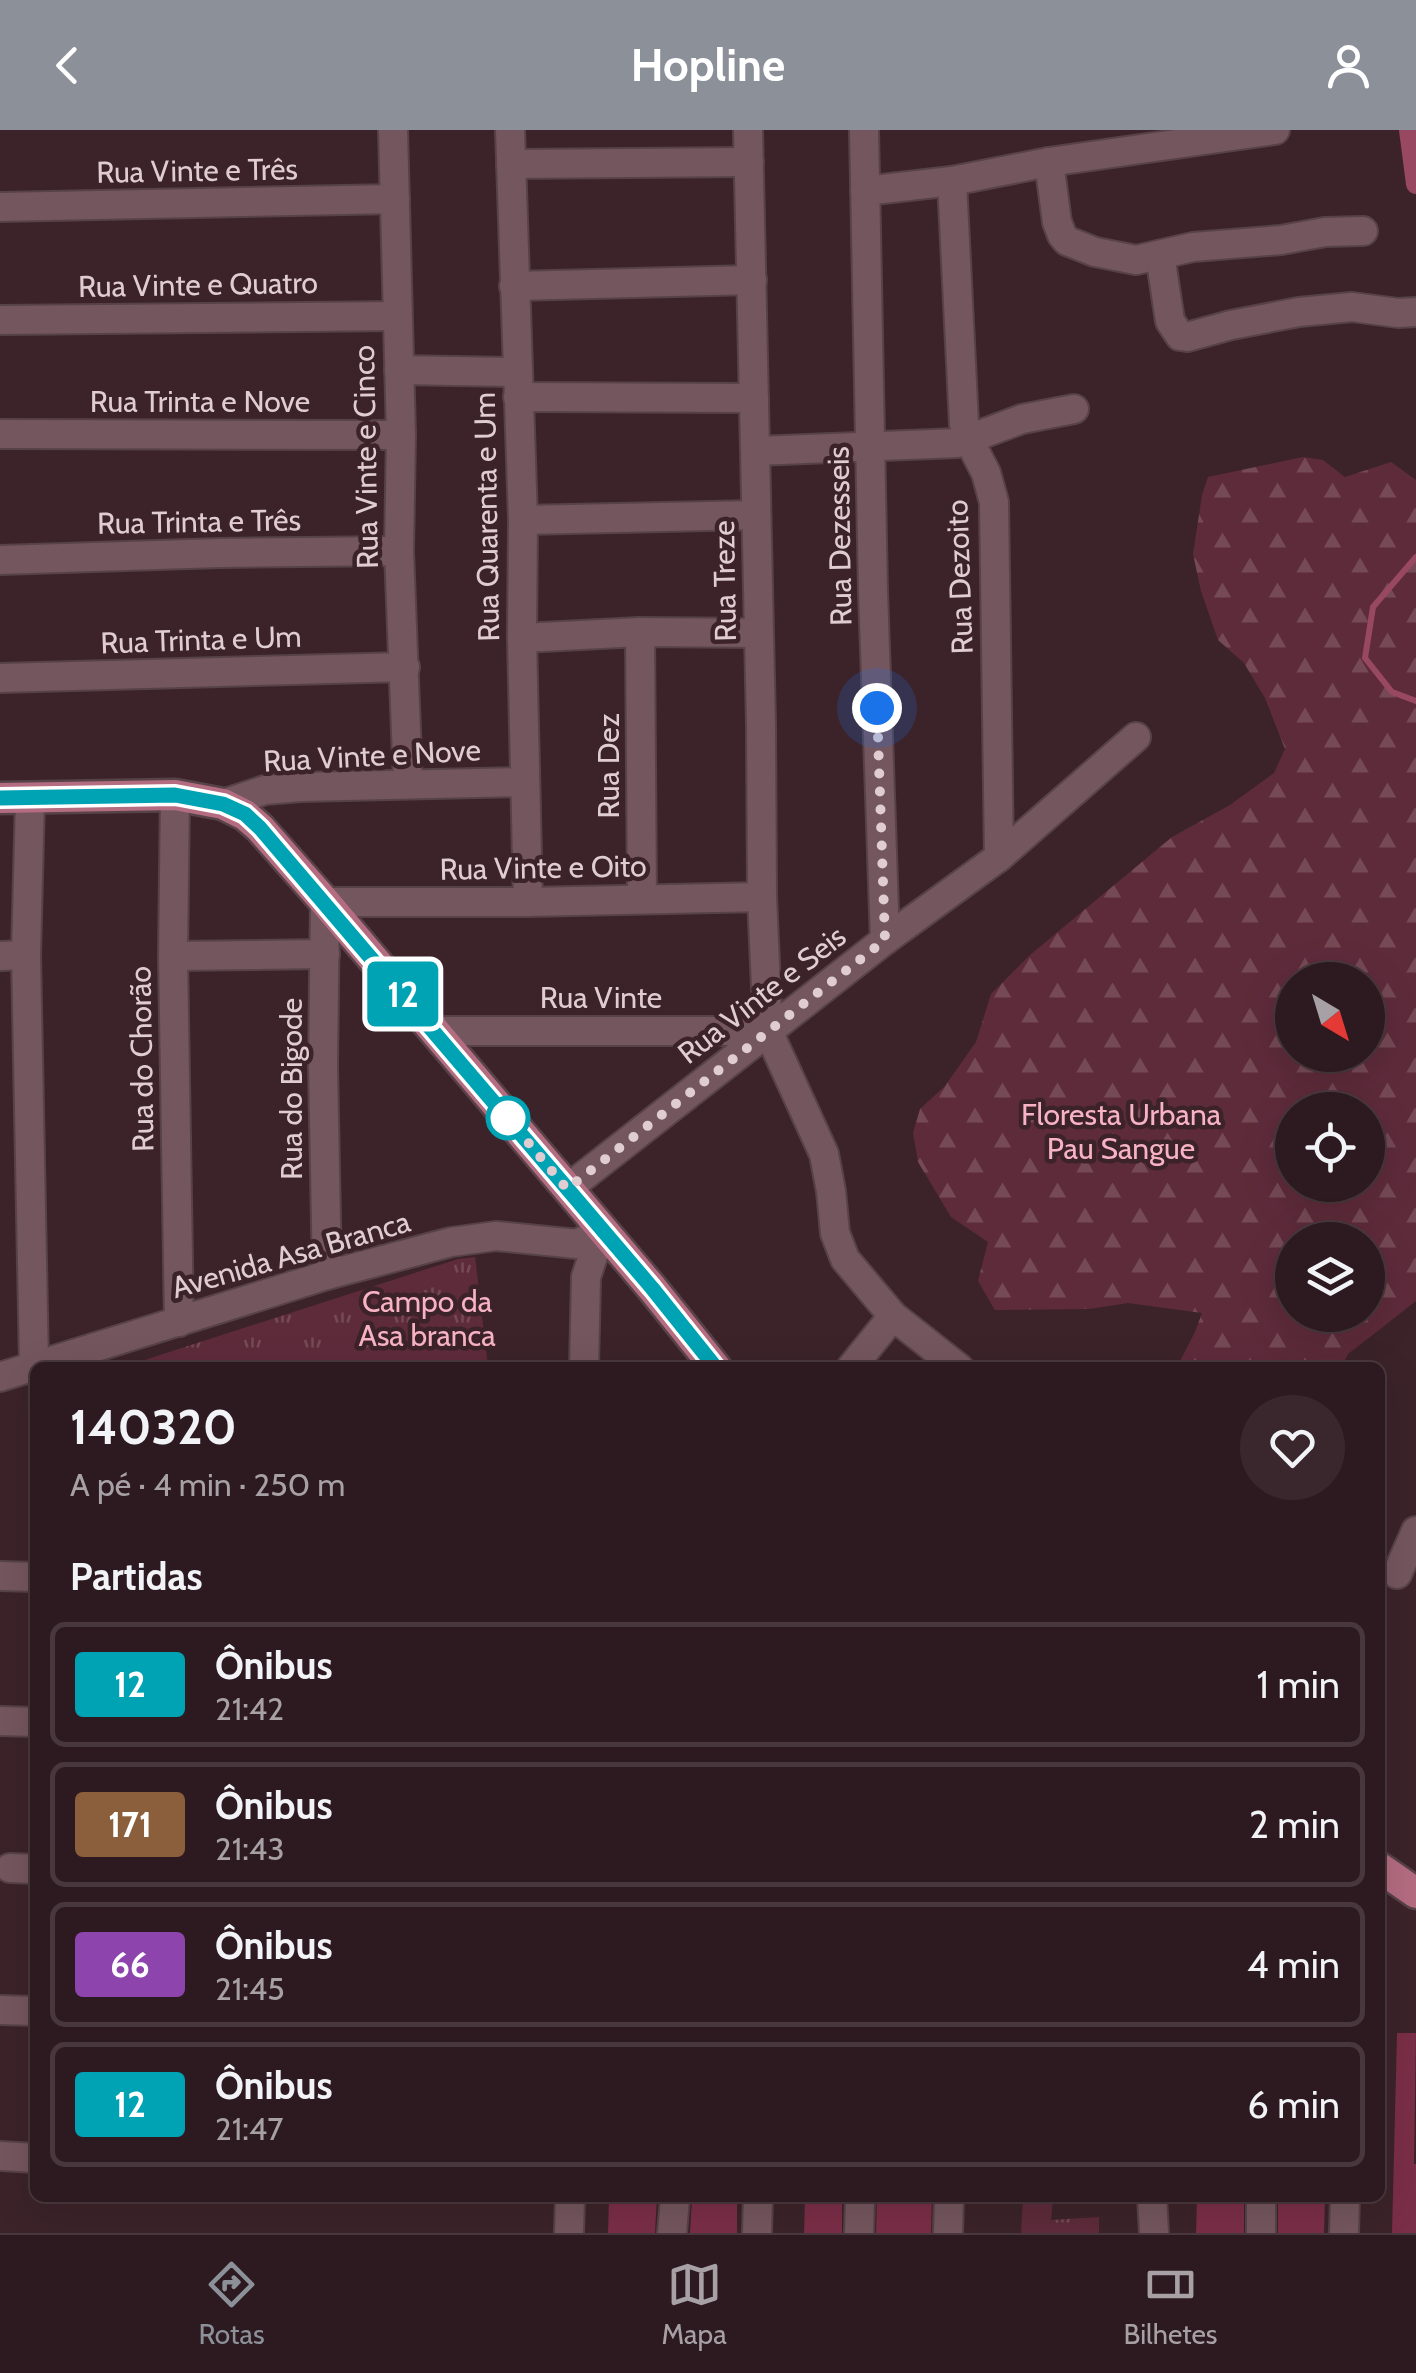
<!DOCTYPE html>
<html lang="pt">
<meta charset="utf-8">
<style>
body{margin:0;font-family:Cabin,sans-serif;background:#39272d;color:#f1f3f6;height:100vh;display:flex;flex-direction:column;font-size:38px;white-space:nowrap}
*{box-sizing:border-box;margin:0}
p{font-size:32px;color:#a7a1a5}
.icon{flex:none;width:55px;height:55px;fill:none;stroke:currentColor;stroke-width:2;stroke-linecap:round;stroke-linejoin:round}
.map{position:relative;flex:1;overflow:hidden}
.drawer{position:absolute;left:30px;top:1232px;width:1355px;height:840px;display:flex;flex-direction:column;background:#2d1a20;border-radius:15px;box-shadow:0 10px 40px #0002,0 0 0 2px #48383e}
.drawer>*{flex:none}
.badge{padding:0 20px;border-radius:8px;font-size:35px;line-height:65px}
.needle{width:65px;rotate:142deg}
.fabs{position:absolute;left:1275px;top:832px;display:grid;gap:20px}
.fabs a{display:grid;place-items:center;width:110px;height:110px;border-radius:50%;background:#2d1a20;box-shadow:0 10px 40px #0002,0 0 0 2px #48383e;font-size:50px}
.you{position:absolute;width:50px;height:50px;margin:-25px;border:8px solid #fff;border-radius:50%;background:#1a73e8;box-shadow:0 0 0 15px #1a73e833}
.map>.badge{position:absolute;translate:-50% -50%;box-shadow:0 0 0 5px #fff}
h2{padding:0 40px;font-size:38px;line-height:90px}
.round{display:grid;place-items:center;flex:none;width:105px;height:105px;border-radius:52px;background:#39272d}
.head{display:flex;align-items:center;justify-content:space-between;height:170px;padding:0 40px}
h1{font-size:48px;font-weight:700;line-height:75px}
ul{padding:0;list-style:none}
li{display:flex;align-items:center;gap:30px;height:125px;margin:0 20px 15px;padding:0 20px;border:5px solid #48383e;border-radius:15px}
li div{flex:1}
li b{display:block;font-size:38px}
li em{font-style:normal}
li .badge{min-width:110px;font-weight:700;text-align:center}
header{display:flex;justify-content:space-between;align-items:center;height:130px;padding:0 40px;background:#8c9099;color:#fff;font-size:45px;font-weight:700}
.tabs{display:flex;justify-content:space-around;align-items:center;height:140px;border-top:2px solid #48383e;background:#2d1a20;font-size:28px;color:#a7a1a5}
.tabs a{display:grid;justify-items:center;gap:5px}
.tabs .active{color:#8c9099}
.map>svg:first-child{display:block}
</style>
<header><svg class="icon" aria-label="back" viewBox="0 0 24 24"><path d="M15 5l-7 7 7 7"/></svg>Hopline<svg class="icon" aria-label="person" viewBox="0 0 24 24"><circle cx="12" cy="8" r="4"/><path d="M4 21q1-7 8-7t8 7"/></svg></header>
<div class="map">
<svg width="1416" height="2103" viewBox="0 0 1416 2103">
<defs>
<pattern id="forest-firs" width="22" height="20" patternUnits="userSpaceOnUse" patternTransform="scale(2.5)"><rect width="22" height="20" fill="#5e2b3b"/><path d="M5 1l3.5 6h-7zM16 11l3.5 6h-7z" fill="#754956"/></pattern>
<pattern id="park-tufts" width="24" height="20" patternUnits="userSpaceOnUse" patternTransform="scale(2.5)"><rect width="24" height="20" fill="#5e2b3b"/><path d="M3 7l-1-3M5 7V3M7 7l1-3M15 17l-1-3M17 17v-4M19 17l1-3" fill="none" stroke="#754956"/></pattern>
</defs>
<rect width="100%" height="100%" fill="#3c232a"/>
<path fill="url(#forest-firs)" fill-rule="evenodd" d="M 1303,327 L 1323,330 L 1345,347 L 1391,332 L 1416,350 L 1416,1171 L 1348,1224 L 1341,1237 L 1177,1237 L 1195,1202 L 1202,1183 L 1128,1173 L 1089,1179 L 995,1180 L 978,1151 L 988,1112 L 951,1087 L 918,1032 L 913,1003 L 920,979 L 945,956 L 976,912 L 991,864 L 1030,825 L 1172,707 L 1230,675 L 1274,643 L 1285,619 L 1265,568 L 1244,533 L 1218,510 L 1201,461 L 1193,424 L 1202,365 L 1208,347 ZM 1292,850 L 1368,850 L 1368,925 L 1292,925 ZM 1292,980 L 1368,980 L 1368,1055 L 1292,1055 ZM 1292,1110 L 1368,1110 L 1368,1185 L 1292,1185 Z"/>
<g fill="url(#park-tufts)">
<polygon points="475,1127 488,1237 123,1237 458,1129"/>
<polygon points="1023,2068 1053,2068 1051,2090 1099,2087 1099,2103 1021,2103"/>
</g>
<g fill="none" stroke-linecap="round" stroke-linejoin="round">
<polyline stroke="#984961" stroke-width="6" points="1416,427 1373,477 1365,528 1392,562 1416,571"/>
<polyline stroke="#984961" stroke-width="20" points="1409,0 1416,54"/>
</g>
<g fill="#7a2e47">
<polygon points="1397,1903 1416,1903 1414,2034 1416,2034 1416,2103 1392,2103"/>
<polygon points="609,2068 657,2068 655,2103 608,2103"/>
<polygon points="692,2068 737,2068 737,2103 690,2103"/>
<polygon points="805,2068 842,2068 842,2103 804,2103"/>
<polygon points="877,2068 932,2068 931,2103 876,2103"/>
<polygon points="1197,2068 1244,2068 1244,2103 1196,2103"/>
<polygon points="1278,2068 1325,2068 1324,2103 1278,2103"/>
</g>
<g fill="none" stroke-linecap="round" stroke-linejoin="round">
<defs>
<g id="minor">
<polyline points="393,0 401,305 399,421 408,653"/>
<polyline points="510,0 523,390 522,508 528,772"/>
<polyline points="748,0 761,595 762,767 768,901 824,1024 831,1061 835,1103 845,1129 893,1186 959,1238"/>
<polyline points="864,0 873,461 885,810"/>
<polyline points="1049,32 1057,92 1062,105 1067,111 1095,122 1136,130 1193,117 1281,110 1325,102 1363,101"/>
<polyline points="511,34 749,32"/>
<polyline points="952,51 964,294 969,310 986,343 994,372 999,727"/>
<polyline points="865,61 952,51 1049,32 1275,0"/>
<polyline points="0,77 395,69"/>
<polyline points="1160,125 1170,191 1180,206 1187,207 1231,195 1299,182 1352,177 1398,183 1416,182"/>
<polyline points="514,156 752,150"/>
<polyline points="0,190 397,186"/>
<polyline points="399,240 517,242"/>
<polyline points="518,267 754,268"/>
<polyline points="0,304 401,305"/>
<polyline points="756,321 958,313 1022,289 1074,279"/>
<polyline points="523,390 756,385"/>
<polyline points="0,430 220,423 399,421"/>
<polyline points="640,502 642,769"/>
<polyline points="522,508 640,502 759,503"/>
<polyline points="0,548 405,537"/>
<polyline points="175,665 173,826 179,1192"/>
<polyline points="30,668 26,825 34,1235"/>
<polyline points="223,674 265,660 301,657 525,652"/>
<polyline points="0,826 26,825"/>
<polyline points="173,826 325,824"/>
<polyline points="434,901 768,901"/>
<polyline points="567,1059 885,810 999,727 1136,607"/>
<polyline points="327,1145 323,935 325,772 528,772 762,767"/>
<polyline points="584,1238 586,1147 596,1117 608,1106"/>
<polyline points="851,1238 893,1186"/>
<polyline points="0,1247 327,1145 451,1112 496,1106 577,1114 603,1100"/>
<polyline points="1397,1444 1416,1401"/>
<polyline points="0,1446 35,1447"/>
<polyline points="0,1591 35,1592"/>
<polyline points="10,1738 35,1739"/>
<polyline points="0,1880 35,1881"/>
<polyline points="0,2026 35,2028"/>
<polyline points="1152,2068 1154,2103"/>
<polyline points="1261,2068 1261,2103"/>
<polyline points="569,2103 570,2068"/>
<polyline points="672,2103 675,2068"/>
<polyline points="757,2103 758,2068"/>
<polyline points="859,2103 860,2068"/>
<polyline points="948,2103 949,2068"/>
<polyline points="1344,2103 1345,2068"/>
</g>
<g id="major">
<polyline points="0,668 175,665 223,674 245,685 260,698 325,772 652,1158 716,1238"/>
<polyline points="1380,1738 1416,1763"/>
</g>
</defs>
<use href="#minor" stroke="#574248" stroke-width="32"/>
<use href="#major" stroke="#574248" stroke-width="35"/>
<use href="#minor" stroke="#74565e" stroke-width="28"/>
<use href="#major" stroke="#b46c81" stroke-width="30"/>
</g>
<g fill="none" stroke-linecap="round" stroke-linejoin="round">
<defs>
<polyline id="line" points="0,668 175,665 223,674 245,684 260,698 652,1158 716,1238"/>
</defs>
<use href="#line" stroke="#fff" stroke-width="22"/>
<use href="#line" stroke="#00a3b4" stroke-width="15"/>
<polyline stroke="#dfcdd1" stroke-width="10" stroke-dasharray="0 18" points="508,988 501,980 567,1059 885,810 877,578"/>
</g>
<circle fill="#fff" stroke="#00a3b4" stroke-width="5" cx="508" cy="988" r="20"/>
<g text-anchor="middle" stroke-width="9" stroke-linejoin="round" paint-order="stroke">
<g font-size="30" fill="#dfcdd1" stroke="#3c232a">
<text transform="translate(197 41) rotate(-1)" y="10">Rua Vinte e Três</text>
<text transform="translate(198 155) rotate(-1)" y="10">Rua Vinte e Quatro</text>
<text x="200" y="282">Rua Trinta e Nove</text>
<text transform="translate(366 327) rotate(-91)" y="10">Rua Vinte e Cinco</text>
<text transform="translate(487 387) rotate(-91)" y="10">Rua Quarenta e Um</text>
<text transform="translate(199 392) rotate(-1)" y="10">Rua Trinta e Três</text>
<text transform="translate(840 406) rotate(-91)" y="10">Rua Dezesseis</text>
<text transform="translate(960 447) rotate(-92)" y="10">Rua Dezoito</text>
<text transform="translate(725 451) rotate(-91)" y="10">Rua Treze</text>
<text transform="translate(201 510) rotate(-2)" y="10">Rua Trinta e Um</text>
<text transform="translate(372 626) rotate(-3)" y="10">Rua Vinte e Nove</text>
<text transform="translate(609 636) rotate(-90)" y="10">Rua Dez</text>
<text transform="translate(543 738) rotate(-1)" y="10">Rua Vinte e Oito</text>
<text transform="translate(762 865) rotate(-38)" y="10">Rua Vinte e Seis</text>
<text x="601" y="878">Rua Vinte</text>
<text transform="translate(142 929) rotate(-91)" y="10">Rua do Chorão</text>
<text transform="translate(292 959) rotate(-90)" y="10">Rua do Bigode</text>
<text transform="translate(291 1125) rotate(-16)" y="10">Avenida Asa Branca</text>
</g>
<g font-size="30" fill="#f7b2c3" stroke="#3c232a">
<text x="1121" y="995">Floresta Urbana<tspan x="1121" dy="34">Pau Sangue</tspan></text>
<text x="427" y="1182">Campo da<tspan x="427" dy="34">Asa branca</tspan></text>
</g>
</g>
</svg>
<div class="fabs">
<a><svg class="needle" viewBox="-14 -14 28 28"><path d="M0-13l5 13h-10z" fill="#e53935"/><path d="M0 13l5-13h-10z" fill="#a7a1a5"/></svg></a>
<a><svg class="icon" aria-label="locate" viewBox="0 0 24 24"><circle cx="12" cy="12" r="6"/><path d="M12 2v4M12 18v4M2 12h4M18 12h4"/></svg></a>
<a><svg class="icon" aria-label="layers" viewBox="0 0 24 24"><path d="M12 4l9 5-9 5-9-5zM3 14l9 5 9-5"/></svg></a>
</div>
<div class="you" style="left:877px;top:578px"></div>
<b class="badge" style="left:403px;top:864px;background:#00a3b4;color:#fff">12</b>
<section class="drawer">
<div class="head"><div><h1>140320</h1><p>A pé · 4 min · 250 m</p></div><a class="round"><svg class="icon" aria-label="heart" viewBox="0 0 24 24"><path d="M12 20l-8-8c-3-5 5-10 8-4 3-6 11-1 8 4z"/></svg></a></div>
<h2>Partidas</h2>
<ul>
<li><span class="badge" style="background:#00a3b4;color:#fff">12</span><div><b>Ônibus</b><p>21:42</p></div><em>1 min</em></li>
<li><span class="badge" style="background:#8b5e3c;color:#fff">171</span><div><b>Ônibus</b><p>21:43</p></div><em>2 min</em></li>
<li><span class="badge" style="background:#8e44ad;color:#fff">66</span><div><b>Ônibus</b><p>21:45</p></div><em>4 min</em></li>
<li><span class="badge" style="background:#00a3b4;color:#fff">12</span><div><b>Ônibus</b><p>21:47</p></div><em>6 min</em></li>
</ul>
</section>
</div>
<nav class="tabs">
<a class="active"><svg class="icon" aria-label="directions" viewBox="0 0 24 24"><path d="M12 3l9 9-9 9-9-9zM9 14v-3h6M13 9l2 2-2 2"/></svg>Rotas</a>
<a><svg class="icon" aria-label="map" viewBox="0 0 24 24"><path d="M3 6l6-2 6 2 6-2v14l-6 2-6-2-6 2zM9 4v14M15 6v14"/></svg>Mapa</a>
<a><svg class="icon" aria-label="tickets" viewBox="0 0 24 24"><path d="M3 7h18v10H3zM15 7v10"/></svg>Bilhetes</a>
</nav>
